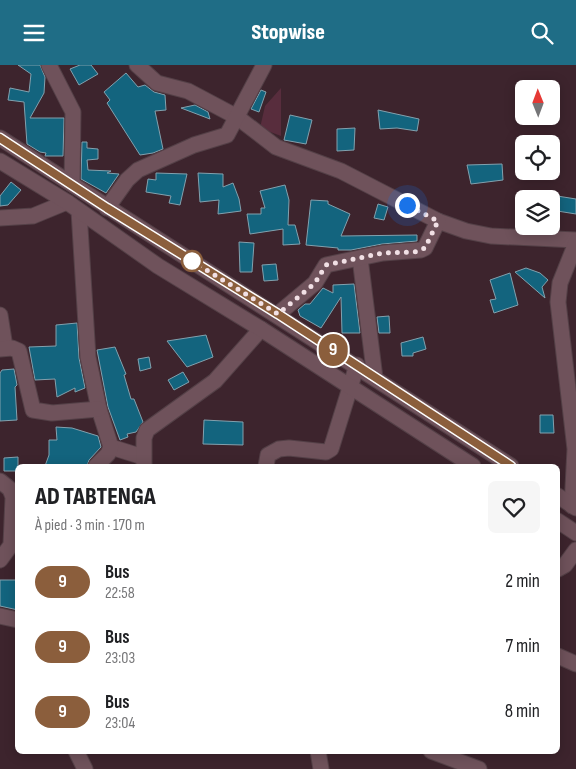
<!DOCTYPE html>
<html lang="fr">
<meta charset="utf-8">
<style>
body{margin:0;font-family:"Sofia Sans Condensed",sans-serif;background:#f6f6f6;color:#202124;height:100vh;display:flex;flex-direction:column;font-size:19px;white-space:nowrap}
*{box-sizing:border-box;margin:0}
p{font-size:16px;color:#757577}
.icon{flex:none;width:28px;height:28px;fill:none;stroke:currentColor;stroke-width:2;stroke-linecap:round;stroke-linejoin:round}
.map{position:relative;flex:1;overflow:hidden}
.panel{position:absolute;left:15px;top:399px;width:545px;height:290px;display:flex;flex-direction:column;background:#fff;border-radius:8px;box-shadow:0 2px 12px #0003}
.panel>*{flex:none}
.badge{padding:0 10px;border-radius:16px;font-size:18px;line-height:32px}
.needle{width:32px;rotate:359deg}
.controls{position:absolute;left:515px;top:15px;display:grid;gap:10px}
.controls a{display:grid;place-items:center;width:45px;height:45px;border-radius:8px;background:#fff;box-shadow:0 2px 12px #0003;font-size:25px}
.you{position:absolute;width:25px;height:25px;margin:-12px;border:4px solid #fff;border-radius:50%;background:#1a73e8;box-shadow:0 0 0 8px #1a73e833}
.map>.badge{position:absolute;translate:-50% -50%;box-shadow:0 0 0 2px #fff}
.round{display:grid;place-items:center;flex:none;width:52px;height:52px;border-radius:8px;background:#f6f6f6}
.summary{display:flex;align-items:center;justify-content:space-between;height:85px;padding:0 20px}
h1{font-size:24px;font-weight:800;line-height:38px}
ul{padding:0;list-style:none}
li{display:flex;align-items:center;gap:15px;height:65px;padding:0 20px}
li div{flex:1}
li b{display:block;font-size:19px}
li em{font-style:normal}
li .badge{min-width:55px;font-weight:700;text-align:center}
header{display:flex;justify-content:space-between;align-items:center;height:65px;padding:0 20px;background:#1f6d86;color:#fff;font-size:22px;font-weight:800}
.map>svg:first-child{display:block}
</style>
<header><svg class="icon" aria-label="menu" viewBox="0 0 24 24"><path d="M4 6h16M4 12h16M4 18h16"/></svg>Stopwise<svg class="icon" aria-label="search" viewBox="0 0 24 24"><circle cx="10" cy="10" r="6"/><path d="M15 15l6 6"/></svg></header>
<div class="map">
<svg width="576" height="704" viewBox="0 0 576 704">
<rect width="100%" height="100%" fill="#3d242d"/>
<polygon fill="#582d3d" points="281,23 281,71 260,63 265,41"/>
<g fill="#13647e" stroke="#82a1ae">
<polygon points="18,0 40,0 45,12 44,28 30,53 64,53 63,91 45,91 46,88 40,87 27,79 24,37 8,35 10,23 29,27 31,9"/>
<polygon points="80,0 91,0 98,9 79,20 70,4"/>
<polygon points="126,8 138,22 145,20 154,27 165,30 166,45 155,46 163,84 153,88 140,90 107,38 110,35 104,27"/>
<polygon points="261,25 266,27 259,47 251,44"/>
<polygon points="195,40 208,47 210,54 181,43"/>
<polygon points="378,45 419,54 417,66 397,63 380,64"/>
<polygon points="290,50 312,55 306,79 284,75"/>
<polygon points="355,63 354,85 337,86 337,64"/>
<polygon points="82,77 87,77 87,83 98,84 98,94 87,95 88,105 111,106 107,108 119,109 106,128 81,114"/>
<polygon points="502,99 503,115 471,119 467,100"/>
<polygon points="156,108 187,109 180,140 169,138 171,131 146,127 148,114 156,115"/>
<polygon points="198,108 223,109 223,122 233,118 239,134 241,146 218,149 219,135 200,137"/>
<polygon points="11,117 21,125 8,140 0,141 0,131"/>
<polygon points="285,120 289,135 288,160 295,160 300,179 283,180 283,164 250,169 247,149 261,149 261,143 265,143 260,126"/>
<polygon points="551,130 576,134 576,149 551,145"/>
<polygon points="311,135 328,136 328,139 350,149 341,171 417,170 417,176 382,179 351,185 338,185 338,183 306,180"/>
<polygon points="378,139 388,142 384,155 374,153"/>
<polygon points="239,177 254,178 252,207 240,207"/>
<polygon points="276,199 278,215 264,216 262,200"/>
<polygon points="526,203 540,208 548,215 542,222 545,233 515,207"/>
<polygon points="510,208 518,240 494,248 490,235 496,234 490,215"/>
<polygon points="354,219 360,268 342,268 341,232 321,263 300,251 298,245 305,239 310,239 323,223 333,228 333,220"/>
<polygon points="389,251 390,268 379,268 377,252"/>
<polygon points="77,258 79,293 85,323 75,327 75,323 57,332 55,314 35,315 29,282 56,281 56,260"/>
<polygon points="206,270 213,292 187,302 167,276"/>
<polygon points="423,272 426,284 413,288 413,291 402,291 401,278"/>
<polygon points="115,282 126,309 124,310 131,334 134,334 143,357 136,367 127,369 128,372 120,375 108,342 97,285"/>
<polygon points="149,292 151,303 140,306 138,294"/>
<polygon points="14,304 17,320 15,322 17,355 0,356 0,308 2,305"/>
<polygon points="183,307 189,317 174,325 168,315"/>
<polygon points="540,350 553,350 554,368 540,368"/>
<polygon points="204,355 243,357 243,380 203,379"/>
<polygon points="56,362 72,363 98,371 101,382 89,395 87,401 45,401 49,390 49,375 57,375"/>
<polygon points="18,392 18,406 4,406 4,393"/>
<polygon points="0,515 18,515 18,545 0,541"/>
</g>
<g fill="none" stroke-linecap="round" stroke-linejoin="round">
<defs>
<g id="minor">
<polyline points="49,0 73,47 72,119"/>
<polyline points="137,0 157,18 188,26 237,52 276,82 341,106 438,156 466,166 491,171 576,175"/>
<polyline points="107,143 127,115 138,105 194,80 227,70 264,0"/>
<polyline points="79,146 88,292 99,344 111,382 143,392"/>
<polyline points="0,153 33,151 67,137"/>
<polyline points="360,193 375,313"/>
<polyline points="278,249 315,218 326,200 383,188 421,185 425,183 438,156"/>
<polyline points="0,250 5,282"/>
<polyline points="0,284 12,283 19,286 33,345 52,348 99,344"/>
<polyline points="96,401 108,389 111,382"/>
<polyline points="144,401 144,373 147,365 215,316 261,264"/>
<polyline points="266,401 268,390 279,384 289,383 326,387 331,384 357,300"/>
<polyline points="0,416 10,424 13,432 11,480 0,495"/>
<polyline points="572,441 575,384 558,237 560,218 576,178"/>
<polyline points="558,504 565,500 576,485"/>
<polyline points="0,551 18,555"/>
<polyline points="558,591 576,599"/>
<polyline points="76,686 85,704"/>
<polyline points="318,686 321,704"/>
<polyline points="431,686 479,704"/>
</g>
<g id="tertiary">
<path d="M 0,73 C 171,182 342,291 511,401"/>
<polyline points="0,96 67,137 158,201 261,264 473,401"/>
<polyline points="558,431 576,443"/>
<polyline points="558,456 576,468"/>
</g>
</defs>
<use href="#minor" stroke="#544047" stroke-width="17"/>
<use href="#tertiary" stroke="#544047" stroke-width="17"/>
<use href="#minor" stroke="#6f525b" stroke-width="15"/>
<use href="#tertiary" stroke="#6f525b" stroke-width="15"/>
</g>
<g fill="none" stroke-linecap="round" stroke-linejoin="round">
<defs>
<polyline id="line" points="0,73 107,143 278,249 511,401"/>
</defs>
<use href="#line" stroke="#fff" stroke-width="11"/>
<use href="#line" stroke="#8b5e3c" stroke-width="8"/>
<polyline stroke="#f1e0e5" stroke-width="5" stroke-dasharray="0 9" points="192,196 278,249 315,218 326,200 383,188 415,187 425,183 438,156 407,140"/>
</g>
<circle fill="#fff" stroke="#8b5e3c" stroke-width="2.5" cx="192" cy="196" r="10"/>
</svg>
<div class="controls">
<a><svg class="needle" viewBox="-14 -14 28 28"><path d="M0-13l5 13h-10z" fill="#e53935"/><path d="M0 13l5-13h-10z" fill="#757577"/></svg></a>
<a><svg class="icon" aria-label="locate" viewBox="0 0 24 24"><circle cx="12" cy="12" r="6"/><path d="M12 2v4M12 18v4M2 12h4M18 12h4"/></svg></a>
<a><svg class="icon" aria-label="layers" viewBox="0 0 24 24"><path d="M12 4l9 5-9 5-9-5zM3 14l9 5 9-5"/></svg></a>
</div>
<div class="you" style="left:407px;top:140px"></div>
<b class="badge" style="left:333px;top:285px;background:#8b5e3c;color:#fff">9</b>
<section class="panel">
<div class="summary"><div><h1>AD TABTENGA</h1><p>À pied · 3 min · 170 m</p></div><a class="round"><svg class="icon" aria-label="heart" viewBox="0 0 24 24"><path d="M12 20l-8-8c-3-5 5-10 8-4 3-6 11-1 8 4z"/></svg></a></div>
<ul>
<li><span class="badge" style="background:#8b5e3c;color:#fff">9</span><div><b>Bus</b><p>22:58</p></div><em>2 min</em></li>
<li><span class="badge" style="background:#8b5e3c;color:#fff">9</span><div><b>Bus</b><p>23:03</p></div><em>7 min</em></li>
<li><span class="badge" style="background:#8b5e3c;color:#fff">9</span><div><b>Bus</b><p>23:04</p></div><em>8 min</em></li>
</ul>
</section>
</div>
